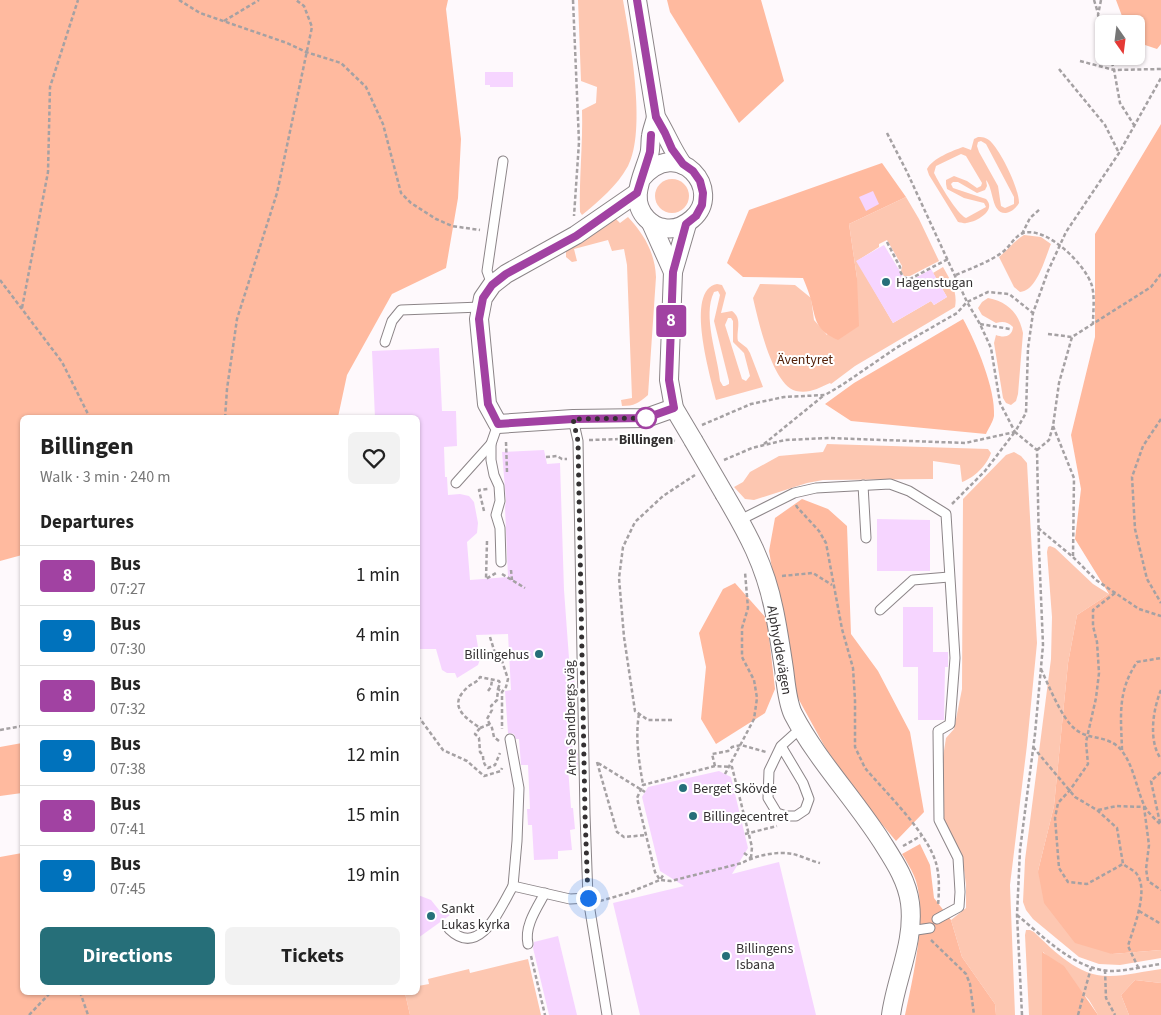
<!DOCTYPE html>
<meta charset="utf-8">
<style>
body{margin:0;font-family:"Source Sans 3",sans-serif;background:#f2f2f2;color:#222;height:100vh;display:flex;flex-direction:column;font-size:19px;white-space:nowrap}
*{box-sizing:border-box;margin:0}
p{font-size:16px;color:#767676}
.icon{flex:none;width:28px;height:28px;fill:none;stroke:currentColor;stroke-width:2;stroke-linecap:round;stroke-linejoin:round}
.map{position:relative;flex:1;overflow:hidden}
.side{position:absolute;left:20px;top:415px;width:400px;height:580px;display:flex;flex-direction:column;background:#fff;border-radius:8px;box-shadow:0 1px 4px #0004}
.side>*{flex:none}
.badge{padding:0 10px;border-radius:4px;font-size:18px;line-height:32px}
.needle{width:32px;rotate:166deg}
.fabs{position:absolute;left:1095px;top:15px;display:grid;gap:10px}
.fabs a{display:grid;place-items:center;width:50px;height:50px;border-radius:8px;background:#fff;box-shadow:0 1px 4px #0004;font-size:25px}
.you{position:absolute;width:25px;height:25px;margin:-12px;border:4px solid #fff;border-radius:50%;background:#1a73e8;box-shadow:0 0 0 8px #1a73e833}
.map>.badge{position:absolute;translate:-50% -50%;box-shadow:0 0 0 2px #fff}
h2{padding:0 20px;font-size:19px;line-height:45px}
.round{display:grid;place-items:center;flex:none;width:52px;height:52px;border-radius:8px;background:#f2f2f2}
.summary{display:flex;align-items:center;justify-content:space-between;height:85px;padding:0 20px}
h1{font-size:24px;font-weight:700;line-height:38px}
.button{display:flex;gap:10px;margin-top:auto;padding:10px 20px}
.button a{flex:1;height:58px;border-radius:8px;background:#266f79;color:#fff;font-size:20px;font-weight:700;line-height:58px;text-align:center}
.button a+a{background:#f2f2f2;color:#222}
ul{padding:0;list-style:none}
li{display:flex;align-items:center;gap:15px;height:60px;padding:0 20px;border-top:1px solid #e0e0e0}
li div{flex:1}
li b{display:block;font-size:19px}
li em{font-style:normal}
li .badge{min-width:55px;font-weight:700;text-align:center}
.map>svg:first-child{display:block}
</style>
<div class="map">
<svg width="1161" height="1015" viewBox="0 0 1161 1015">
<rect width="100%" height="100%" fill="#fef9fc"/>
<g fill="#fdc7b1" fill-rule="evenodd">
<path d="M 578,0 L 623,0 C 630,40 647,130 628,166 C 617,186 599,201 582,215 L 580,212 C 579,178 583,144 582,110 L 596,103 L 597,87 L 581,81 Z"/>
<path d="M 978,137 C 984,137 988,138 992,143 C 1002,154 1019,188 1019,203 C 1016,208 1012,212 1006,213 C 991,214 994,189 986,180 L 987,186 L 985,190 L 977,193 L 958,182 L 953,182 L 951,184 L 953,188 L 986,199 C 997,210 977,222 966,223 C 965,224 959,222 958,222 L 929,175 L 927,169 C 933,158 952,151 963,147 L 971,150 L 974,139 ZM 981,141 L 986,144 L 1014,197 L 1014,204 L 1005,208 L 1001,206 L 998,186 L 979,152 L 977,146 L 978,142 ZM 961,154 L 966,156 L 982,183 L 981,186 L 977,188 L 967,181 L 954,176 L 946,180 L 946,184 L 947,189 L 964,198 L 984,203 L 986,207 L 966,218 C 957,214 939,183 934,173 L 936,166 Z"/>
<circle cx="672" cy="196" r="17"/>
<path d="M 906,197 L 919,219 L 939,261 L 910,276 L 904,276 L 901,271 L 902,266 L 887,240 L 879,244 L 879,247 L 857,261 L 893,323 L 931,301 L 934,305 L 947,297 L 933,273 L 943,267 C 950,280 958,291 955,307 L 855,366 L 831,384 L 830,383 C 819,388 809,394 796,391 C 772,385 758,319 753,298 L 760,284 L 795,285 L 811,298 L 814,320 L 827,335 L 857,278 L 849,224 Z"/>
<path d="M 628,217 C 644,234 655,253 656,277 L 648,395 C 639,403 634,406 622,406 L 621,400 L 632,398 L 627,265 L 624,249 L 612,251 L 608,240 L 574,249 L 577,261 L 572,262 L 566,257 L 566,251 L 569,246 L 592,234 L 615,218 L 620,223 Z"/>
<path d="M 1024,235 L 1041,237 L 1051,244 C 1045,258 1037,291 1020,292 L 1014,287 L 999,257 C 1008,250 1014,241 1024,235 Z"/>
<path d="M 717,284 L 722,285 L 726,293 L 721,313 L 732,311 C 743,319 736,330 738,341 L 747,348 L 750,353 L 763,387 L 716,400 C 711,378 684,290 717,284 ZM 718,291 L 720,295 L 714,321 L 729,381 L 729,384 L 725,386 L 723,386 L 720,381 C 718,356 702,316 714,292 ZM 728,318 L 731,318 L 733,321 L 733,342 L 744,353 L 750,376 L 746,381 L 742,379 L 725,325 Z"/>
<path d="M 988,298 C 1008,302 1019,313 1023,333 L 1018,394 L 1016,401 L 1011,405 L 1006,403 L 1003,398 L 994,343 L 996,335 C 1004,338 1012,337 1013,327 C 1008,322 1003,321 996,323 L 982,315 L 978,308 L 982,302 Z"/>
<path d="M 827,444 L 988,449 L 991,453 C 987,465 974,478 962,482 L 960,465 L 933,461 L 933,479 L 823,480 L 807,483 L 754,500 L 745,499 L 734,487 L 743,482 L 750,472 L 779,456 L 823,452 Z"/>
<polygon points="1014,452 1021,456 1027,463 1037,643 1027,745 1010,885 1015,1015 996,1015 995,1004 962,957 951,920 966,908 966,885 962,855 945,824 942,808 943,757 946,738 954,729 962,689 963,499 1006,455"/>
<polygon points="1050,546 1055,548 1093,584 1109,594 1077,615 1068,663 1054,806 1038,871 1112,954 1161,950 1161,958 1120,965 1099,964 1079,957 1033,919 1026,910 1023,902 1025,860 1051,659 1052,617 1047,552 1048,547"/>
<path d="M 1026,930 L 1030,930 L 1034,932 C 1055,952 1079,977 1110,976 C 1126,976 1145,971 1161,969 L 1161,983 L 1135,980 L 1121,995 L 1129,1015 L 1098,1015 L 1089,1000 L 1043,952 L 1042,1015 L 1029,1015 L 1025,935 Z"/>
<polygon points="528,959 541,1015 410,1015 405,993 418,992 418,986 429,984 428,979 469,969 470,973"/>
</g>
<g fill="#ffba9f">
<polygon points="0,0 448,0 446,9 461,139 458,198 446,268 392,294 347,375 338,417 22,418 22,555 0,561"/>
<polygon points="667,0 761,0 784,81 739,123 670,12"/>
<polygon points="1116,0 1161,0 1161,44 1157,49 1136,42 1136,24 1125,24"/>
<polygon points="1161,124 1161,950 1112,954 1075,943 1044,903 1038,871 1054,806 1068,663 1077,615 1109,594 1075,539 1081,489 1071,435 1095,337 1095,234"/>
<path d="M 882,163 L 906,197 L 849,224 L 857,278 L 859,326 L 838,340 C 816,330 816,322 811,300 C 809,293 806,285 803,278 L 743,277 L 727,263 L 749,210 Z"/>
<path d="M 963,319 C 976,342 996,390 994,416 C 993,422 988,429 986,434 L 851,421 L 825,404 L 854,383 Z"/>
<polygon points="802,499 828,509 847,526 851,634 878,671 910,732 924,812 896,841 870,810 826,749 793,689 769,551 775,518"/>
<polygon points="735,583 767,619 775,689 765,713 716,744 701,719 706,667 699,633 723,589"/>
<polygon points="22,743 22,793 0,796 0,747"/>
<path d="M 920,844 L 930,865 L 934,898 L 951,920 L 962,957 L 995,1004 L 996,1015 L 905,1015 C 913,979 927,916 916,881 C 913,872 907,862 902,854 Z"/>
<polygon points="22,853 22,992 405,993 410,1015 0,1015 0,857"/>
<polygon points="1042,952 1064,966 1098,1015 1042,1015"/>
<polygon points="1135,980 1161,983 1161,1015 1129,1015 1121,995"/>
</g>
<g fill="#f6d5ff">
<polygon points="485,72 513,72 513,87 490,87 490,85 485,85"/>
<polygon points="873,191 879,204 866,211 859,197"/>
<polygon points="884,245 907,283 931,269 947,297 934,305 931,301 893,323 856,261"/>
<polygon points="439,348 442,411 456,411 457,446 444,447 445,477 447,477 448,495 460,494 469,496 474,502 478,523 477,533 467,542 470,580 508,577 505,507 506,501 502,452 544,450 547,464 560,463 564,590 570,672 574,672 575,702 570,702 573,752 578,753 578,767 568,767 571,808 573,808 575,829 570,830 572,850 558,851 558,859 534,860 532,825 528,825 527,809 530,809 528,765 521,765 519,739 516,739 514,734 508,733 505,691 511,690 508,634 476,635 480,659 478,665 457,678 455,673 447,673 442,670 436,649 418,649 418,418 375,418 372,351"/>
<polygon points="877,519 930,520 930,571 877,571"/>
<polygon points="903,607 933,607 933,652 948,652 948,667 945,667 944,720 918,720 918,667 903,667"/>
<polygon points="719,771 731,777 748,848 732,874 779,862 816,1015 640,1015 613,903 684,886 660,871 642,797 648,787"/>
<polygon points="418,895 431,900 439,910 450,915 418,938"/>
<polygon points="558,936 577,1015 549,1015 533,948 534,942"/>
</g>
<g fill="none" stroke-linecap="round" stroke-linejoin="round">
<defs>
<g id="lane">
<polyline points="492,285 487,271 503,161"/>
<polyline points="385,342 392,321 401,310 481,307"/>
<polyline points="573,419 578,441 585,814 588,898 607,1015"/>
<polyline points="498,424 491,444 491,460 494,475 499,486 500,501 496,515 500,528 501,562"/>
<polyline points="456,483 491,444"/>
<polyline points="863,485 866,538"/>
<polyline points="740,520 794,493 816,488 890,484 909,491 946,514 955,658 950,724 938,731 939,820 958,858 960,892 959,907 937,919"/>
<polyline points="880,610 913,580 949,577"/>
<polyline points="510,739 519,788 517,841 513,886"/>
<polyline points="781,746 803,783 809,799 805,810 796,816 786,816 777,813 768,798 769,771 781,746 801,728"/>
<path d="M 449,929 C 480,959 500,908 513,886 L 570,899 L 588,898"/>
<polyline points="910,931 930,928"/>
<path d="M 528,944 C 524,926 537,908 545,893"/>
</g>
<g id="street">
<path d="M 637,0 L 656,117 C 666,133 672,150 683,165"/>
<path d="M 641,179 C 678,134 725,191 692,219 C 684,226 675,230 664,228 C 657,227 652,224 647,219 C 628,200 643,176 649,155 C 651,149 650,142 651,136 C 652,129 655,123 656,117"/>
<polyline points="637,193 576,235 506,274 492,285 483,298 479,319 487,404 498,424 573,419 646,418 674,408"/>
<polyline points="651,223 673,272"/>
<polyline points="687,224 673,272 669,380 674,408 693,440"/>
<path d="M 725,495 C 748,534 765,565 774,610 C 778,629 781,649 784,669 C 786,684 787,701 793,714 C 817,760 854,798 882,842 C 894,861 907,880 910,903 C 915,942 896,978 891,1015"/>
</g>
</defs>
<use href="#lane" stroke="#8c8588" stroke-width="11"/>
<use href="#street" stroke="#8c8588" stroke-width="20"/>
<g stroke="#a5a1a3" stroke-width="2.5" stroke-dasharray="4 2.5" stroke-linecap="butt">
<polyline points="179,0 200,13 287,43 306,52 341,63 366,87 383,124 401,193 411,203 436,219 452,226 480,230"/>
<polyline points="573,0 579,142 574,216"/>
<polyline points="1094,0 1098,13"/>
<polyline points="1101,0 1098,15 1104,35"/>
<polyline points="224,21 259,0"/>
<polyline points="1110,56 1114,70 1120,103 1134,125"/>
<polyline points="1080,61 1114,70 1161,69"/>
<polyline points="1059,69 1105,125 1119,153"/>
<polyline points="887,133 907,172 967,302 980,324 991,348 1000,403 1015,432"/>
<polyline points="1022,234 1030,218 1040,209"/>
<polyline points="887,242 900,267 900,271 903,277 910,279 948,259"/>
<path d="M 956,275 C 971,268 990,262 1004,251 C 1011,245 1014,237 1023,233 C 1047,226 1086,265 1092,286 C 1095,298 1093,312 1093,324"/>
<polyline points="0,280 62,362 90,418"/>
<polyline points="22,308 48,172 50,87 78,0"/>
<polyline points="980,324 1010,329"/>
<polyline points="1048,334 1072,337"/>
<polyline points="225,418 227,389 237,319 277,193 312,27 304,6 296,0"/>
<polyline points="1161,419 1143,446 1132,477 1135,529 1147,579 1161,603"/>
<polyline points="702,425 751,404 784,397 825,395 842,385 896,348 957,313 967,302 988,292 1009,294 1033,313"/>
<polyline points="1053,426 1074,478 1073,557"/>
<polyline points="589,440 657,438 675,441"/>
<polyline points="506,442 507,472"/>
<polyline points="764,444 823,396"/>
<polyline points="1037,450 1049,440 1053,426 1059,383 1072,337 1151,287 1161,274"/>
<polyline points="546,457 557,456 562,459 567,459"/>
<polyline points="724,460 752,448 785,440 829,438 965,443 1015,432"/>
<polyline points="952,504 985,471 1014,433"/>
<path d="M 796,505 L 797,507 L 819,531 L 826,543 L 842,629 L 853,668 L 855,700 L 855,747 L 865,768 C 886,793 927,832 936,863 C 940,877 939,892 938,906"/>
<polyline points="484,511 479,490 488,489"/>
<polyline points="1038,528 1073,557 1096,580 1139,609 1161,616"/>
<polyline points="487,541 486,579 496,573"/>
<polyline points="511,570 512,580"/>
<polyline points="502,574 525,588"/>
<polyline points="782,576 813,573 832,585"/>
<polyline points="1115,593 1093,610 1093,626 1097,642 1099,673 1096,698 1086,742 1088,764 1070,790 1058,803 1055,818 1059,868 1068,882 1087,884 1123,864"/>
<polyline points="490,637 494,650 501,658 508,679 506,687 502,692 502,729"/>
<path d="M 1041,669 C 1048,684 1062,719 1075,729 C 1089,741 1109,734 1122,751 C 1134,767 1136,787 1144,805 C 1147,812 1155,819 1161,825"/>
<path d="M 498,689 L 500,683 L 499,681 L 480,677 C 477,683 472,683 468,687 C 447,705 464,717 480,728 L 475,734 L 479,738 L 480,752 L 483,755 C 483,761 484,765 488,768 L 495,765 L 500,753"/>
<path d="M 1161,690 C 1153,709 1148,741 1161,759"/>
<polyline points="488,691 491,687 492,680"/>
<path d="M 639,714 C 635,738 639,761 643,785"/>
<polyline points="418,716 443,750 467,761 484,776 501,771 502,768"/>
<polyline points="672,720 648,720 635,711 624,637 619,578 623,547 635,522 663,496 695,475"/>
<polyline points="480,728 490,724"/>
<polyline points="0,730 22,726"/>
<polyline points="499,741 494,737 492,728 487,719 492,710 491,706 497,700 498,689 502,692"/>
<path d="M 1033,747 L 1075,797 L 1097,810 L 1117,828 L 1123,864 C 1127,867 1133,870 1136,873 C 1150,889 1133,929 1128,946 L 1138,967"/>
<path d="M 1122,750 C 1121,716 1117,692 1137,662 L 1161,658"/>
<polyline points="597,762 617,832 624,837 646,835"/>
<polyline points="598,763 645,792"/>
<polyline points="715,766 712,754 728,751 732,747 741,745 766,752"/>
<polyline points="725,774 754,719 757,698 754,680 742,657 742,628 748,608 745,572"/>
<polyline points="1098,810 1117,806 1144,807 1149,845 1146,869 1148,881 1161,890"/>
<polyline points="1160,823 1151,781 1161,772"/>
<polyline points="745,834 777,826"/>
<polyline points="903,846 921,836"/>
<polyline points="744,853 751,858"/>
<path d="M 751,858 L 752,847 L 732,767 L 715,766 L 643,785 L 637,798 L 655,872 L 660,880 L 671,881 L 742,863 C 757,855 777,851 793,854 C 802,856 811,861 820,863"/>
<polyline points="600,901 628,893 660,880 664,874"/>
<polyline points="1139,911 1161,924"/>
<path d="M 1017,915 C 1044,937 1075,970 1111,971 C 1127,971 1145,966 1161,964"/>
<polyline points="931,940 966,974 970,984 974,1015"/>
<polyline points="531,956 545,1015"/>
<polyline points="1105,970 1106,998 1115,1015"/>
<polyline points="80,992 88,1015"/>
<polyline points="29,1015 51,992"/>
<polyline points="1022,1015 1017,915 1020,850 1035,734 1043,645 1039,549 1037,450 1015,432 1026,413 1028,348 1033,313 1048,271 1066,232 1119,153 1161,78"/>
<polyline points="1078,1015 1091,968"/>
</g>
<use href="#lane" stroke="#fff" stroke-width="9"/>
<use href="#street" stroke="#fff" stroke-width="18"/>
<defs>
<polyline id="street-bridge" points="693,440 725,495"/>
</defs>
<use href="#street-bridge" stroke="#8c8588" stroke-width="20" stroke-linecap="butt"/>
<use href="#street-bridge" stroke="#fff" stroke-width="18"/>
</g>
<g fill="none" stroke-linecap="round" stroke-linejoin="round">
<defs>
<polyline id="line" points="637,0 656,117 665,133 672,149 683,164 693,171 700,181 703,193 702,205 696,216 686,224 673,272 669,380 674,408 646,418 573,419 498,424 488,404 479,319 483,298 492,285 506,274 576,236 637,193 650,152 651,135"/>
</defs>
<use href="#line" stroke="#fff" stroke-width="11"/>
<use href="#line" stroke="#a142a2" stroke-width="8"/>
<polyline stroke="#343132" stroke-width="5" stroke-dasharray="0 9" points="588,898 585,814 578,441 573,419 646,418"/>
</g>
<g fill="#266f79" stroke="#fff" stroke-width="2">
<circle cx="886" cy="282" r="5"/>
<circle cx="539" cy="654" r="5"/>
<circle cx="683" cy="788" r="5"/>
<circle cx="693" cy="816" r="5"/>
<circle cx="431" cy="916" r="5"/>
<circle cx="726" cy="956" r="5"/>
</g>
<circle fill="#fff" stroke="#a142a2" stroke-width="2.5" cx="646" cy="418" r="10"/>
<g text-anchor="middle" stroke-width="4" stroke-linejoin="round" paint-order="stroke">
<g font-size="14" fill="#343132" stroke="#fff" text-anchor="start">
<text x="896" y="287">Hagenstugan</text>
<text x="529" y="659" text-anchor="end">Billingehus</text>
<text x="693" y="793">Berget Skövde</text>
<text x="703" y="821">Billingecentret</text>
<text x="441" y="913">Sankt<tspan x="441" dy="16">Lukas kyrka</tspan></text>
<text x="736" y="953">Billingens<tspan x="736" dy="16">Isbana</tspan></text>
</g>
<g font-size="14" fill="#542109" stroke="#fff">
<text x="805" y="364">Äventyret</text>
</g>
<g font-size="14" font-weight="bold" fill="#343132" stroke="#fff">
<text x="646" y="444">Billingen</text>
</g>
<g font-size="14" fill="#343132" stroke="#fff">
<text transform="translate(780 650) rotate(80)" y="5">Alphyddevägen</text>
<text transform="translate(570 718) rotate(-91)" y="5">Arne Sandbergs väg</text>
</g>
</g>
</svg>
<div class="fabs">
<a><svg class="needle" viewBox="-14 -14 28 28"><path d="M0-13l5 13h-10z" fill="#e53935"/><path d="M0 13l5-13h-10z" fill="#767676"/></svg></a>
</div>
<div class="you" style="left:588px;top:898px"></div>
<b class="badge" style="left:671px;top:321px;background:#a142a2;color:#fff">8</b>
<section class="side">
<div class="summary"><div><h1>Billingen</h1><p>Walk · 3 min · 240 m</p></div><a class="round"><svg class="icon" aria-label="heart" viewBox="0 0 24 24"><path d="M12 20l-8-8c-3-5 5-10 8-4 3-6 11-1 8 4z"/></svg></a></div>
<h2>Departures</h2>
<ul>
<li><span class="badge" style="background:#a142a2;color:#fff">8</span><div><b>Bus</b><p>07:27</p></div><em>1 min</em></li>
<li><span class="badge" style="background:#0072bc;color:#fff">9</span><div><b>Bus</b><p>07:30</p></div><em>4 min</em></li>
<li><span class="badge" style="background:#a142a2;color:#fff">8</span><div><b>Bus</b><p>07:32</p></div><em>6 min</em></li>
<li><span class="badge" style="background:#0072bc;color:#fff">9</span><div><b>Bus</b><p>07:38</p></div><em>12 min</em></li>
<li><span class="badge" style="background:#a142a2;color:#fff">8</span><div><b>Bus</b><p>07:41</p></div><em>15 min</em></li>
<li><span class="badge" style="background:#0072bc;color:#fff">9</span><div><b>Bus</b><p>07:45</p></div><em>19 min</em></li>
</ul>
<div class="button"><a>Directions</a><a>Tickets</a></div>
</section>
</div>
